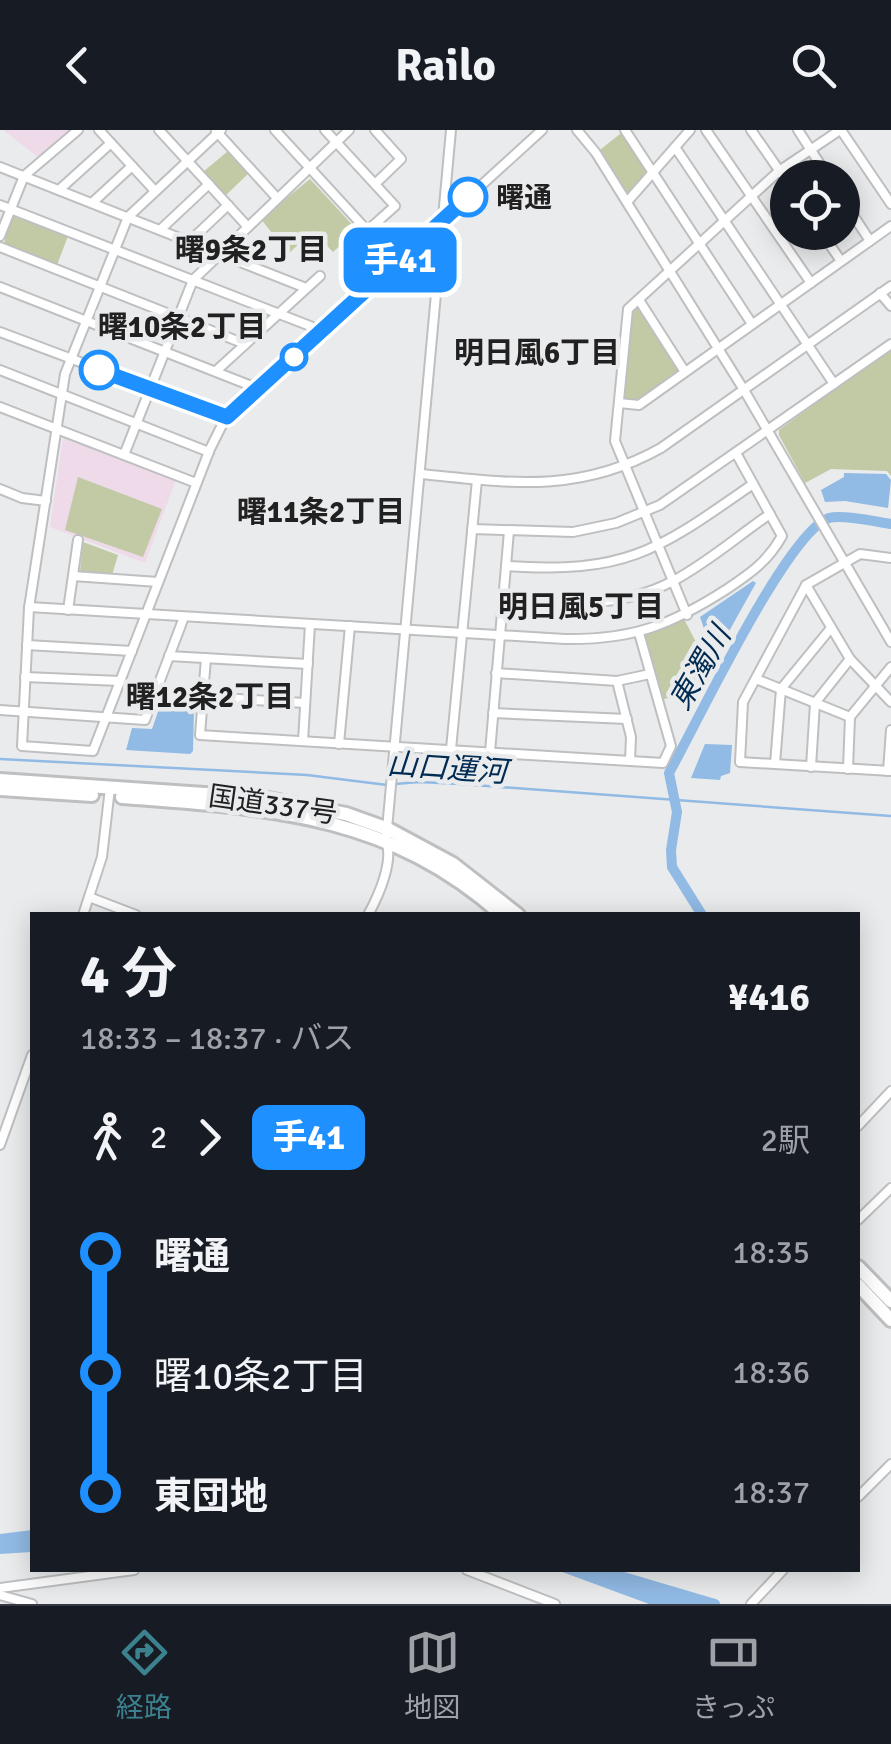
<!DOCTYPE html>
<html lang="ja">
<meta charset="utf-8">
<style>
body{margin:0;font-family:Signika,"Noto Sans JP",sans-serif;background:#20242c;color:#f1f3f6;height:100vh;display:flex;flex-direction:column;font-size:38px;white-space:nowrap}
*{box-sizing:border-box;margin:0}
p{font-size:32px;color:#9ea1a6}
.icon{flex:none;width:55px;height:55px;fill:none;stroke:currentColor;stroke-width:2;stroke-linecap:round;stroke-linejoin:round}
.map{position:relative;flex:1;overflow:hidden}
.panel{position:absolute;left:30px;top:782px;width:830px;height:660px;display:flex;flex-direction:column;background:#171b24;border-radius:0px;box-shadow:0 5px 25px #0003}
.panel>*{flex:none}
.badge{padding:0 20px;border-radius:15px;font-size:35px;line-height:65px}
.fabs{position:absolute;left:770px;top:30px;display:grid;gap:20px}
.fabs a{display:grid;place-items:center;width:90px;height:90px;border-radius:50%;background:#171b24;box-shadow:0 5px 25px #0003;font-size:50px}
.map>.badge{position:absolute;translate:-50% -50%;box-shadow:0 0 0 5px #fff}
.legs{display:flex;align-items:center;gap:15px;height:110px;padding:0 50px;font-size:32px}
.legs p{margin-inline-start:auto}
.summary{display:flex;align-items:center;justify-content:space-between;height:170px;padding:0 50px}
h1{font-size:55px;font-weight:700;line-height:75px}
ul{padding:0 50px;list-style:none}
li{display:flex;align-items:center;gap:35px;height:120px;font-size:38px}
li i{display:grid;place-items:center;width:15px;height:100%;margin:0 12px;background:currentColor}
li i::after{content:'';width:25px;height:25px;margin:-12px;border:8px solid;border-radius:50%;background:#171b24}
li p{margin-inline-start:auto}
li:first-child i{background:linear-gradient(#0000 50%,currentColor 0)}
li:last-child i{background:linear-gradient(currentColor 50%,#0000 0)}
header{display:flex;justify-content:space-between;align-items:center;height:130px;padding:0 50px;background:#171b24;font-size:45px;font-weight:700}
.tab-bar{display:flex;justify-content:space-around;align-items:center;height:140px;border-top:2px solid #363941;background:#171b24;font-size:28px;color:#9ea1a6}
.tab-bar a{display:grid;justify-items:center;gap:5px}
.tab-bar .current{color:#3c828e}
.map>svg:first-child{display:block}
</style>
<header><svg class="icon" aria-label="back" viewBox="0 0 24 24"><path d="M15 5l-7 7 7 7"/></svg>Railo<svg class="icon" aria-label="search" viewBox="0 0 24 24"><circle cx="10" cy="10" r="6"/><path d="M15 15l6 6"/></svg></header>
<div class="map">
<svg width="891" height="1474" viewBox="0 0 891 1474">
<rect width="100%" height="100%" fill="#eaebec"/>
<g fill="#eedae9">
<polygon points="3,0 71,0 38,27"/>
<polygon points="66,306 176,349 145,433 50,397 63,308"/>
</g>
<g fill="#c1caa4">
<polygon points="625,0 652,43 627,72 596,23"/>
<polygon points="228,21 249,43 225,66 203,42"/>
<polygon points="310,49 357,100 333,122 313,101 288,124 261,89"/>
<polygon points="11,86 68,106 57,135 4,114"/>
<polygon points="639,170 685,242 639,275 619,273 628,179"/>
<polygon points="891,218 891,346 887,341 831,339 805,353 779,305 779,300"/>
<polygon points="78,347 162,379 143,427 65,400"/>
<polygon points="83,412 118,425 112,445 80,442"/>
<polygon points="683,487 712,543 707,556 658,571 639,503"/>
</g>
<g fill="#91bae5">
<polygon points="844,343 886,344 891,350 888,378 845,371 825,372 821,360 844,347"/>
<polygon points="753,451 756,453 714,528 700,487"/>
<polygon points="160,576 194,578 193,621 190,624 126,620 132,598 152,599"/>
<polygon points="705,614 732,615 730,643 721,646 720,650 691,648"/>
<polygon points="32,1400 32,1422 0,1424 0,1404"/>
<polygon points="557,1440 601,1440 698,1474 649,1474"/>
</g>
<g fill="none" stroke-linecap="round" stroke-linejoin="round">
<g stroke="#91bae5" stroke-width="2.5">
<polyline points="0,629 307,645 387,655"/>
<polyline points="395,654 419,652 461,654 891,686"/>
</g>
<g stroke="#91bae5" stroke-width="10">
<path d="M 702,785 L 672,737 L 671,720 L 677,682 L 669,643 C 695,597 787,402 829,388 C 842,384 877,392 891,394"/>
<polyline points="600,1440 715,1474"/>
</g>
<defs>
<g id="minor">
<polyline points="99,0 155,61"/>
<polyline points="159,0 248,97"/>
<polyline points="221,0 128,87 65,244 29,478 22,616 93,621 210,319 226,287"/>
<polyline points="275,0 397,133"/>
<polyline points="325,0 395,76 367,101"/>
<polyline points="375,0 401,29 375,54"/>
<polyline points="577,0 596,23 744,260 891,512"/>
<polyline points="625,0 752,194"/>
<polyline points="706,0 811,153"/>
<polyline points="751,0 788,53"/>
<polyline points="798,0 829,48"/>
<polyline points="841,0 891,74"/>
<polyline points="216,1 277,68"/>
<polyline points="675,17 834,254"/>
<polyline points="0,37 306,158"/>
<polyline points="59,60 111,13"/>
<polyline points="842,68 870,111"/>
<polyline points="627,72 690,0"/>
<polyline points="92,73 132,36"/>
<polyline points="0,75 323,201"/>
<polyline points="160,100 209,54"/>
<polyline points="821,102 841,131"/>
<polyline points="0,106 24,46 78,0"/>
<polyline points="190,111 228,75"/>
<polyline points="0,117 245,214"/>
<polyline points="0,157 259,259"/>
<polyline points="880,163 891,176"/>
<polyline points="639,170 685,242"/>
<polyline points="0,202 227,287 542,0"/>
<polyline points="0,240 209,322"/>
<polyline points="216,241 320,146"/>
<polyline points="619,273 639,275 891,96"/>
<polyline points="0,277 196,353"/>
<polyline points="124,325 193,150 349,0"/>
<path d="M 421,344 C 510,353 579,364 661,318 L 891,156"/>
<polyline points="0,359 22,368 46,371"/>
<polyline points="472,399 573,402 616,393 660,375 891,214"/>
<polyline points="891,428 860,424 806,455 743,572 740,632 891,641"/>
<path d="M 506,436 C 627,444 657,421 753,354"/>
<polyline points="73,446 158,452"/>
<polyline points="806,455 850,529 891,572"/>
<path d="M 503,470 C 560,475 620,479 673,451 C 707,433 738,406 770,384"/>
<path d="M 29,477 L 565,509 C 633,510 671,495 727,459 C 751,443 768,431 782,406 L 736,323"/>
<polyline points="68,480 78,410"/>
<polyline points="687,485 615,311 628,179 779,41 840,0"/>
<polyline points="27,515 132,521"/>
<polyline points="169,526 308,534"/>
<polyline points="206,528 200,605 663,633 671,616 639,503"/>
<polyline points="496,543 617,551 650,544"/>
<polyline points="25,547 120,551"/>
<polyline points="756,549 850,587"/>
<polyline points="617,551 631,607 630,631"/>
<polyline points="203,567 305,573"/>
<polyline points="0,580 145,590 184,487"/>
<polyline points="493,583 627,589"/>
<polyline points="303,611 310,494"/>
<polyline points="339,614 350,496"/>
<polyline points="451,619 477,350"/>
<polyline points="490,622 509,401"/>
<polyline points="775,634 781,559 831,498"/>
<polyline points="811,637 815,573 850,529"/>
<polyline points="848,639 850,587 891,537"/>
<polyline points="888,641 891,600"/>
<polyline points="89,767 136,785"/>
<polyline points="83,785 102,727 110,658"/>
<path d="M 368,785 C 379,765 394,731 386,710 L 451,0"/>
<polyline points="858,996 891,961"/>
<polyline points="0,1015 32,925"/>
<polyline points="858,1090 891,1058"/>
<polyline points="858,1367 891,1334"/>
<polyline points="467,1440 555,1474"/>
<polyline points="0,1458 134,1440"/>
<polyline points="0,1465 32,1474"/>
<polyline points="751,1474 783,1440"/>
</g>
<g id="highway">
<polyline points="0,650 263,668 346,684 388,699 453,734 518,785"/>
<polyline points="0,659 92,665"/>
<path d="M 122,667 C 267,678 388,683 502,785"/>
<polyline points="858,1137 891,1171"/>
<polyline points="858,1155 891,1190"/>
</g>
</defs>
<use href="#minor" stroke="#bebfc1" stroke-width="12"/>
<use href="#highway" stroke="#bebfc1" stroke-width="18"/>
<use href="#minor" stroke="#fff" stroke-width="8"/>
<use href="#highway" stroke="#fff" stroke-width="12"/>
</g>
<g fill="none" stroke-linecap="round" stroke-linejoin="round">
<defs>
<polyline id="line-1" points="99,240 227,287 468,67"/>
</defs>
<use href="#line-1" stroke="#fff" stroke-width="22"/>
<use href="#line-1" stroke="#1e90ff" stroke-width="15"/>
</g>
<g fill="#fff" stroke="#1e90ff" stroke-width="5">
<circle cx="468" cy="67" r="18"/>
<circle cx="294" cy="227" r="12"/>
<circle cx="99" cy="240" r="18"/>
</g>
<g text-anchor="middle" stroke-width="9" stroke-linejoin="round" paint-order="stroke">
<g font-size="28" font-weight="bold" fill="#212122" stroke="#eaebec" text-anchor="start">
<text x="496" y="77">曙通</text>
</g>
<g font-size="28" fill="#212122" stroke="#eaebec">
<text transform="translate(273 674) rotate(8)" y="10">国道337号</text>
</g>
<g font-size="30" font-weight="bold" fill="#212122" stroke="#eaebec">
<text x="251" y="130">曙9条2丁目</text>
<text x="182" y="207">曙10条2丁目</text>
<text x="537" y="233">明日風6丁目</text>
<text x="321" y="392">曙11条2丁目</text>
<text x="581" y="487">明日風5丁目</text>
<text x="210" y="577">曙12条2丁目</text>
</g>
<g font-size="30" font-style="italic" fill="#002b52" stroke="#eaebec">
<text transform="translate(700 538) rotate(-60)" y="10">東濁川</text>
<text transform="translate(447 638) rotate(4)" y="10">山口運河</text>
</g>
</g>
</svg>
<div class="fabs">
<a><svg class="icon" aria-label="locate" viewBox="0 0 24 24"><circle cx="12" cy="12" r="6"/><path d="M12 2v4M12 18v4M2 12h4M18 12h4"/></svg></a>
</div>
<b class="badge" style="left:400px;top:130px;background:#1e90ff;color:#fff">手41</b>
<section class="panel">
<div class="summary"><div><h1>4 分</h1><p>18:33 – 18:37 · バス</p></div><b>¥416</b></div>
<div class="legs"><svg class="icon" aria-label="walk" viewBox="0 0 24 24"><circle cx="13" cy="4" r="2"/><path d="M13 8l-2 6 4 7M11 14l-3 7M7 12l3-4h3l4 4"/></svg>2<svg class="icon" aria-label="forward" viewBox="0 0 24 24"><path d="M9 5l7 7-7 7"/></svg><b class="badge" style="background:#1e90ff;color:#fff">手41</b><p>2駅</p></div>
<ul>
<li><i style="color:#1e90ff"></i><b>曙通</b><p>18:35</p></li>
<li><i style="color:#1e90ff"></i><span>曙10条2丁目</span><p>18:36</p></li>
<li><i style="color:#1e90ff"></i><b>東団地</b><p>18:37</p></li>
</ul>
</section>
</div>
<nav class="tab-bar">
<a class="current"><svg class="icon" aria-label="directions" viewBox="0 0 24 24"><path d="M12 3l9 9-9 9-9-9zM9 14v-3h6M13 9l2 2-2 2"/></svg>経路</a>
<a><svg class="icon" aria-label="map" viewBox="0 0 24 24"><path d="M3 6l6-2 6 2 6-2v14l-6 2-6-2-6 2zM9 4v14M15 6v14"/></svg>地図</a>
<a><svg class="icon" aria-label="tickets" viewBox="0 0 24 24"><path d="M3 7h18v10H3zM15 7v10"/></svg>きっぷ</a>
</nav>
